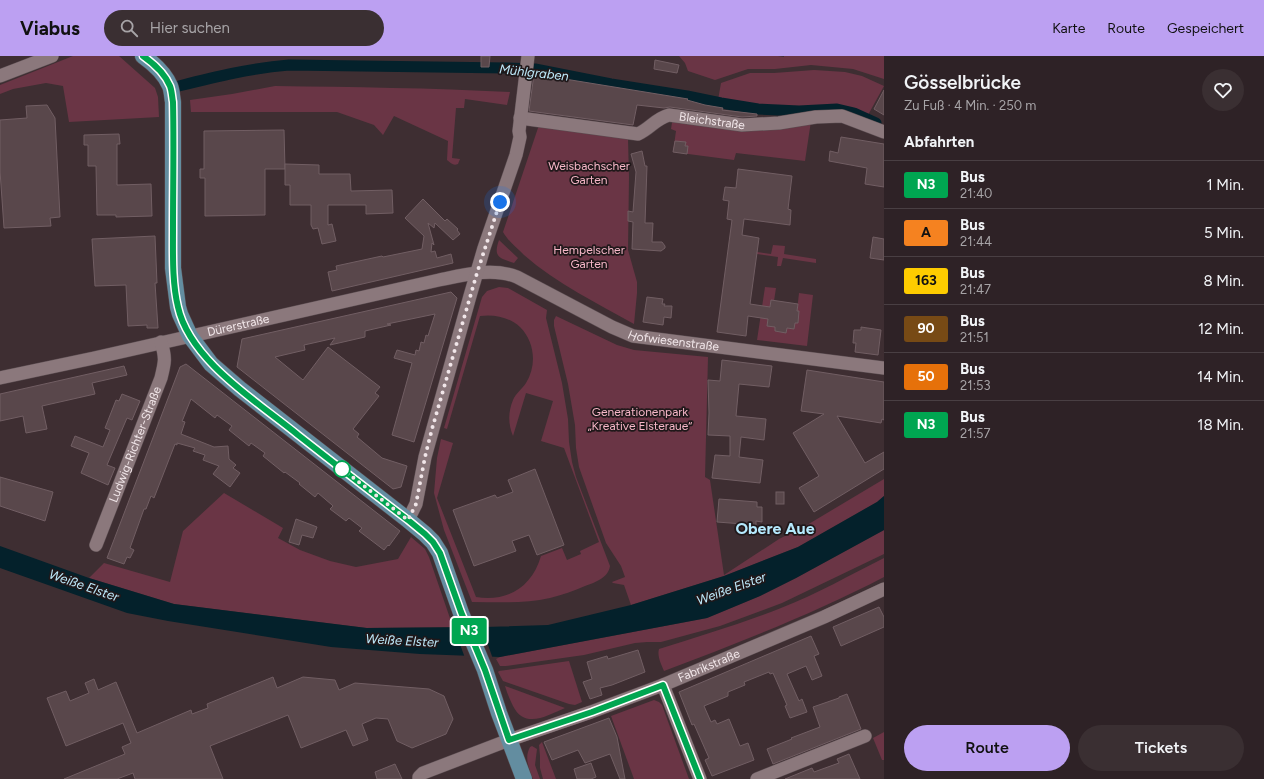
<!DOCTYPE html>
<html lang="de">
<meta charset="utf-8">
<style>
body{margin:0;font-family:Figtree,sans-serif;background:#3a2f32;color:#f1f3f6;height:100vh;display:flex;flex-direction:column;font-size:15px;white-space:nowrap}
*{box-sizing:border-box;margin:0}
p{font-size:13px;color:#a7a4a7}
.icon{flex:none;width:22px;height:22px;fill:none;stroke:currentColor;stroke-width:2;stroke-linecap:round;stroke-linejoin:round}
.map{position:relative;flex:1;overflow:hidden}
.drawer{display:flex;flex-direction:column;background:#2e2226;width:380px}
.drawer>*{flex:none}
.badge{padding:0 8px;border-radius:3px;font-size:14px;line-height:26px}
.you{position:absolute;width:20px;height:20px;margin:-10px;border:3px solid #fff;border-radius:50%;background:#1a73e8;box-shadow:0 0 0 6px #1a73e833}
.map>.badge{position:absolute;translate:-50% -50%;box-shadow:0 0 0 2px #fff}
h2{padding:0 20px;font-size:15px;line-height:36px}
.round{display:grid;place-items:center;flex:none;width:42px;height:42px;border-radius:21px;background:#3a2f32}
.head{display:flex;align-items:center;justify-content:space-between;height:68px;padding:0 20px}
h1{font-size:19px;font-weight:600;line-height:30px}
.primary-button{display:flex;gap:8px;margin-top:auto;padding:8px 20px}
.primary-button a{flex:1;height:46px;border-radius:24px;background:#bca0f2;color:#111;font-size:16px;font-weight:600;line-height:46px;text-align:center}
.primary-button a+a{background:#3a2f32;color:#f1f3f6}
ul{padding:0;list-style:none}
li{display:flex;align-items:center;gap:12px;height:48px;padding:0 20px;border-top:1px solid #493f43}
li div{flex:1}
li b{display:block;font-size:15px}
li em{font-style:normal}
li .badge{min-width:44px;font-weight:700;text-align:center}
header{display:flex;align-items:center;gap:24px;box-sizing:border-box;height:56px;padding:0 20px;background:#bca0f2;color:#111}
header strong{font-size:19px}
nav{display:flex;gap:22px;margin-inline-start:auto;font-size:14px}
.search{width:280px;height:36px;background:#3a2f32;display:flex;align-items:center;gap:10px;box-sizing:border-box;padding:0 14px;border-radius:22px;color:#a7a4a7;font-size:15px}
main{display:flex;flex:1;min-height:0}
.map>svg:first-child{display:block}
</style>
<header>
<strong>Viabus</strong>
<div class="search"><svg class="icon" aria-label="search" viewBox="0 0 24 24"><circle cx="10" cy="10" r="6"/><path d="M15 15l6 6"/></svg>Hier suchen</div>
<nav><a>Karte</a><a>Route</a><a>Gespeichert</a></nav>
</header>
<main>
<div class="map">
<svg width="884" height="723" viewBox="0 0 884 723">
<rect width="100%" height="100%" fill="#3e2e32"/>
<g fill="#6a3545">
<polygon points="73,0 119,0 155,32 158,41 159,61 69,66 63,30 46,27 13,33 0,38 0,29"/>
<polygon points="679,0 778,0 784,1 784,0 884,0 884,23 853,13 811,9 775,13 748,13 715,24 688,15 685,7"/>
<polygon points="814,14 845,16 862,20 884,30 868,59 847,51 826,50 797,52 748,49 718,44 721,27 750,17 774,17"/>
<path d="M 275,30 C 353,31 431,32 510,36 L 507,49 L 465,43 L 464,52 L 456,52 L 452,102 L 460,103 L 458,108 C 453,110 451,107 447,104 L 448,85 L 394,60 L 383,79 L 374,69 L 337,56 L 191,56 L 190,44 L 232,38 Z"/>
<polygon points="673,60 811,65 805,105 736,97 734,104 673,96 676,75 671,73"/>
<path d="M 539,69 L 628,83 L 629,121 L 628,194 L 637,226 L 637,237 L 634,268 C 597,247 557,228 524,199 C 517,192 508,185 503,176 Z"/>
<path d="M 499,184 L 518,202 L 514,207 C 499,202 493,201 499,184 Z"/>
<polygon points="773,189 785,190 784,198 816,203 816,207 783,202 781,210 777,210 778,201 757,198 757,196 771,198"/>
<path d="M 499,231 L 508,232 L 547,254 L 546,262 L 562,327 L 568,363 L 569,386 L 572,406 L 576,421 L 610,510 C 608,522 596,526 585,530 C 574,535 562,539 550,542 C 525,548 498,546 472,546 L 444,474 L 434,437 L 437,402 L 441,383 L 453,387 L 437,442 L 476,541 C 508,546 532,531 541,500 L 562,492 L 567,504 L 581,498 L 580,495 L 599,486 L 564,392 L 541,385 L 553,345 L 526,337 L 513,380 C 508,368 508,356 513,344 C 516,337 522,333 526,327 C 537,309 535,286 520,271 C 509,261 494,258 480,260 L 447,373 L 444,372 L 482,241 L 487,235 Z"/>
<polygon points="765,231 776,232 774,245 771,244 768,263 775,271 775,275 786,276 787,272 794,273 795,267 798,267 799,255 797,255 799,237 813,239 807,290 757,284"/>
<polygon points="556,260 617,289 634,294 708,301 705,421 710,424 724,519 779,483 807,469 884,423 884,440 877,446 798,491 724,520 631,549 624,529 613,527 612,526 625,521 621,510 606,487 579,411 576,392 575,369 568,328 554,270 554,264"/>
<polygon points="224,437 283,472 278,482 300,494 330,505 356,511 398,503 411,481 425,493 429,501 453,571 366,572 174,548 89,522 104,507 170,526 183,475"/>
<polygon points="884,474 884,498 782,547 720,570 661,586 647,586 635,587 584,599 506,610 500,610 496,603 500,601 707,562 760,540 796,522"/>
<path d="M 884,502 L 884,521 C 813,558 738,587 664,615 C 661,608 657,600 659,593 C 700,580 741,568 781,552 C 817,538 850,519 884,502 Z"/>
<polygon points="569,605 582,646 575,649 569,648 503,625 498,616 499,615"/>
<path d="M 505,630 L 565,652 C 548,659 525,674 513,650 C 510,644 507,637 505,630 Z"/>
<polygon points="654,644 659,646 662,649 689,723 634,723 611,660"/>
<polygon points="884,676 884,704 882,704 873,682"/>
<polygon points="542,686 556,723 543,723 540,712 540,700 539,689"/>
<path d="M 532,690 L 537,693 L 535,709 L 540,723 L 533,723 C 529,712 524,702 530,691 Z"/>
</g>
<polygon fill="#04212b" points="884,440 884,474 796,522 760,540 707,562 500,601 420,598 331,591 168,565 127,557 0,512 0,490 89,522 174,548 367,572 484,571 548,569 631,549 724,520 798,491 877,446"/>
<polygon fill="#3e2e32" points="453,569 481,569 493,603 465,602"/>
<g fill="none" stroke-linecap="round" stroke-linejoin="round">
<path stroke="#04212b" stroke-width="11" d="M 179,30 C 215,21 251,12 289,9 L 507,12 L 535,13 L 611,28 L 687,40 L 721,47 L 758,53 L 799,55 L 837,53 L 854,57 L 876,67"/>
</g>
<g fill="#59474b" stroke="#715e63">
<polygon points="481,0 490,0 489,11 481,11"/>
<polygon points="655,4 679,9 677,17 654,13"/>
<polygon points="534,18 688,43 687,44 705,49 723,52 722,54 757,58 757,60 742,61 670,51 664,52 637,49 633,69 529,55"/>
<polygon points="884,34 884,59 874,53"/>
<polygon points="47,49 55,62 60,161 50,162 51,170 4,172 0,115 0,64 27,62 26,50"/>
<polygon points="284,74 285,113 265,113 265,159 205,160 205,122 200,122 200,113 204,113 204,75"/>
<polygon points="119,78 120,88 117,88 117,129 151,128 152,160 116,161 116,159 97,159 96,110 88,110 88,89 84,89 84,79"/>
<polygon points="841,81 884,88 884,131 865,128 867,112 829,105 830,95 838,97"/>
<polygon points="675,85 686,86 685,90 688,90 687,98 673,96"/>
<polygon points="642,95 645,110 647,110 645,167 653,167 652,186 662,186 665,190 665,192 661,195 632,193 633,166 628,165 628,155 633,156 636,116 631,98"/>
<polygon points="285,108 319,109 319,118 350,118 351,135 392,134 393,157 366,158 366,149 328,149 328,169 332,168 336,185 322,188 318,172 313,173 311,169 311,149 290,149 290,129 285,129"/>
<polygon points="738,113 792,120 788,153 791,154 790,169 744,163 742,179 759,182 750,248 770,251 771,244 798,248 797,255 799,255 798,267 795,267 794,273 787,272 786,277 775,275 775,271 767,270 768,263 748,260 746,280 717,276 732,164 727,163 729,145 723,144 725,131 736,132"/>
<polygon points="423,143 445,165 447,163 458,173 457,174 460,178 453,184 435,167 434,172 428,167 434,189 432,187 431,196 435,195 437,202 451,198 453,207 332,235 328,216 337,214 336,210 382,200 383,201 422,193 424,180 405,162"/>
<polygon points="155,180 157,227 155,227 158,272 147,272 147,269 128,270 126,229 95,230 92,183"/>
<polygon points="873,181 884,183 884,204 870,202"/>
<polygon points="451,236 457,242 414,386 392,379 412,307 394,302 397,294 415,299 416,294 419,295 421,286 424,287 426,279 428,280 435,258 387,268 391,269 365,275 365,281 330,289 335,282 313,287 304,289 305,294 275,301 303,324 328,291 380,331 375,337 379,340 353,373 359,378 357,381 382,402 407,410 401,431 393,433 237,311 242,283"/>
<polygon points="647,241 663,243 662,248 665,248 664,250 672,250 671,262 664,261 663,269 643,266"/>
<polygon points="861,271 881,274 878,299 855,296 856,287 853,287 854,274 861,274"/>
<polygon points="722,304 772,310 769,331 739,328 736,360 766,363 764,384 741,381 739,401 763,404 760,427 712,422 715,399 730,400 730,380 708,379 709,357 708,324 720,325"/>
<polygon points="186,308 400,475 389,490 388,489 384,494 359,475 362,472 349,462 346,465 330,453 333,450 332,449 318,437 315,441 299,428 300,427 285,416 284,417 263,400 265,397 251,387 249,390 229,374 232,370 217,359 215,362 191,343 183,363 182,365 185,366 181,378 214,391 228,390 229,403 236,409 233,412 240,417 230,431 213,418 219,410 203,404 205,399 193,395 195,392 177,387 177,389 175,388 154,442 151,440 146,453 144,453 130,492 134,494 130,502 127,501 124,508 107,502 180,311"/>
<polygon points="124,310 127,319 92,327 95,338 42,350 47,373 26,377 23,360 0,365 0,338"/>
<polygon points="807,314 884,326 884,364 882,363 881,367 837,360 865,407 884,396 884,413 814,456 799,432 819,420 793,377 824,358 801,355"/>
<polygon points="122,338 140,345 132,364 127,362 107,409 115,412 108,429 81,417 89,397 71,390 75,380 103,391 110,374 105,372 116,344 119,345"/>
<polygon points="535,413 564,489 537,499 529,479 512,485 516,495 474,510 453,454 495,439 497,442 513,436 508,424"/>
<polygon points="0,421 53,436 45,465 0,450"/>
<rect x="776" y="436" width="8" height="12"/>
<polygon points="719,443 757,446 757,451 762,451 762,466 756,465 756,469 717,466"/>
<polygon points="296,463 317,471 313,482 302,479 299,489 289,486"/>
<polygon points="879,551 884,561 884,571 841,590 833,571"/>
<polygon points="811,580 819,598 814,600 822,620 812,624 806,610 787,618 799,645 802,643 807,656 790,662 785,650 787,649 773,617 770,618 769,616 744,626 745,629 728,636 728,640 704,650 711,666 715,664 717,668 729,663 740,690 748,687 754,704 712,720 705,704 709,702 694,668 692,669 679,636"/>
<polygon points="638,594 645,616 612,629 600,632 602,639 590,643 583,626 592,623 587,606 607,600 608,603"/>
<polygon points="273,621 277,632 303,621 335,624 339,634 355,627 429,633 444,640 453,663 446,678 412,692 397,685 388,663 376,662 362,668 368,684 353,690 346,674 301,692 288,659 210,690 223,723 135,723 133,717 117,723 64,723 125,698 122,691 131,687 123,667 66,690 47,642 66,635 70,645 89,637 85,627 94,623 98,634 116,626 137,677 191,654 192,658 208,652 207,648"/>
<polygon points="847,638 861,673 773,708 767,693 792,683 791,682 820,671 813,651 839,642 839,641"/>
<polygon points="609,662 617,681 625,723 620,723 610,698 585,707 578,694 552,704 544,686"/>
<polygon points="849,698 860,723 785,723 812,712 814,716 839,707 837,703"/>
<polygon points="591,707 596,721 591,723 577,723 574,713"/>
<polygon points="395,708 402,723 377,723 375,716"/>
</g>
<g fill="none" stroke-linecap="round" stroke-linejoin="round">
<defs>
<g id="minor">
<polyline points="0,20 52,0"/>
<path id="s1" d="M 520,62 L 638,78 C 651,72 655,63 669,59 L 742,69 L 779,67 L 816,61 L 842,60 L 884,76"/>
<path id="s2" d="M 0,322 L 94,302 L 439,224 C 463,219 493,211 517,221 L 612,271 L 633,280 L 884,312"/>
<polyline points="408,464 416,448 425,401 470,240 484,192 516,99 520,81 519,75 528,0"/>
<path id="s3" d="M 96,489 L 161,322 C 165,306 166,302 161,286"/>
<polyline points="663,629 700,723"/>
<path id="s4" d="M 419,723 L 419,721 L 423,717 L 509,684 L 591,656 L 663,629 L 824,561 L 884,533"/>
<polyline points="757,723 865,680"/>
</g>
<path id="major" d="M 143,0 C 153,7 165,18 170,30 C 172,35 172,41 173,46 L 173,212 L 178,251 L 180,258 L 190,280 L 211,308 L 240,333 L 408,464 L 425,478 L 433,486 L 440,497 L 461,557 L 485,614 L 499,657 L 524,723"/>
</defs>
<use href="#minor" stroke="#5a4c50" stroke-width="14"/>
<use href="#major" stroke="#5a4c50" stroke-width="17"/>
<use href="#minor" stroke="#8b787c" stroke-width="13"/>
<use href="#major" stroke="#638da0" stroke-width="16"/>
</g>
<g fill="none" stroke-linecap="round" stroke-linejoin="round">
<defs>
<path id="line" d="M 143,0 C 153,7 165,18 170,30 C 172,35 172,41 173,46 C 174,88 173,131 173,173 C 173,199 172,226 178,251 C 190,305 258,346 298,379 C 335,408 371,436 408,464 L 425,478 L 433,486 L 440,497 L 461,556 L 485,614 L 509,684 L 592,656 L 663,629 L 700,723"/>
</defs>
<use href="#line" stroke="#fff" stroke-width="9"/>
<use href="#line" stroke="#00a651" stroke-width="6"/>
<polyline stroke="#f1e6e9" stroke-width="4" stroke-dasharray="0 7.2" points="342,413 408,464 416,448 425,401 432,373 477,217 500,146"/>
</g>
<circle fill="#fff" stroke="#00a651" stroke-width="2" cx="342" cy="413" r="8"/>
<g text-anchor="middle" stroke-width="3.5" stroke-linejoin="round" paint-order="stroke">
<g font-size="12" fill="#f1e6e9" stroke="#20181a">
<text dy="4" stroke="none"><textPath href="#s1" startOffset="199">Bleichstraße</textPath></text>
<text dy="4" stroke="none"><textPath href="#s2" startOffset="244">Dürerstraße</textPath></text>
<text dy="4" stroke="none"><textPath href="#s2" startOffset="700">Hofwiesenstraße</textPath></text>
<text dy="4" stroke="none"><textPath href="#s3" startOffset="108">Ludwig-Richter-Straße</textPath></text>
<text dy="4" stroke="none"><textPath href="#s4" startOffset="313">Fabrikstraße</textPath></text>
</g>
<g font-size="12" fill="#f7b7c8" stroke="#20181a">
<text x="589" y="114">Weisbachscher<tspan x="589" dy="14">Garten</tspan></text>
<text x="589" y="198">Hempelscher<tspan x="589" dy="14">Garten</tspan></text>
<text x="640" y="360">Generationenpark<tspan x="640" dy="14">„Kreative Elsteraue“</tspan></text>
</g>
<g font-size="13" font-style="italic" fill="#bde9fa" stroke="#20181a">
<text transform="translate(534 16) rotate(6)" y="5">Mühlgraben</text>
<text transform="translate(84 529) rotate(19)" y="5">Weiße Elster</text>
<text transform="translate(731 532) rotate(-20)" y="5">Weiße Elster</text>
<text transform="translate(402 584) rotate(3)" y="5">Weiße Elster</text>
</g>
<g font-size="16" font-weight="bold" fill="#b5e9fd" stroke="#20181a">
<text x="775" y="478">Obere Aue</text>
</g>
</g>
</svg>
<div class="you" style="left:500px;top:146px"></div>
<b class="badge" style="left:469px;top:575px;background:#00a651;color:#fff">N3</b>
</div>
<section class="drawer">
<div class="head"><div><h1>Gösselbrücke</h1><p>Zu Fuß · 4 Min. · 250 m</p></div><a class="round"><svg class="icon" aria-label="heart" viewBox="0 0 24 24"><path d="M12 20l-8-8c-3-5 5-10 8-4 3-6 11-1 8 4z"/></svg></a></div>
<h2>Abfahrten</h2>
<ul>
<li><span class="badge" style="background:#00a651;color:#fff">N3</span><div><b>Bus</b><p>21:40</p></div><em>1 Min.</em></li>
<li><span class="badge" style="background:#f58220;color:#111">A</span><div><b>Bus</b><p>21:44</p></div><em>5 Min.</em></li>
<li><span class="badge" style="background:#fecc00;color:#111">163</span><div><b>Bus</b><p>21:47</p></div><em>8 Min.</em></li>
<li><span class="badge" style="background:#774a15;color:#fff">90</span><div><b>Bus</b><p>21:51</p></div><em>12 Min.</em></li>
<li><span class="badge" style="background:#e6710a;color:#fff">50</span><div><b>Bus</b><p>21:53</p></div><em>14 Min.</em></li>
<li><span class="badge" style="background:#00a651;color:#fff">N3</span><div><b>Bus</b><p>21:57</p></div><em>18 Min.</em></li>
</ul>
<div class="primary-button"><a>Route</a><a>Tickets</a></div>
</section>
</main>
